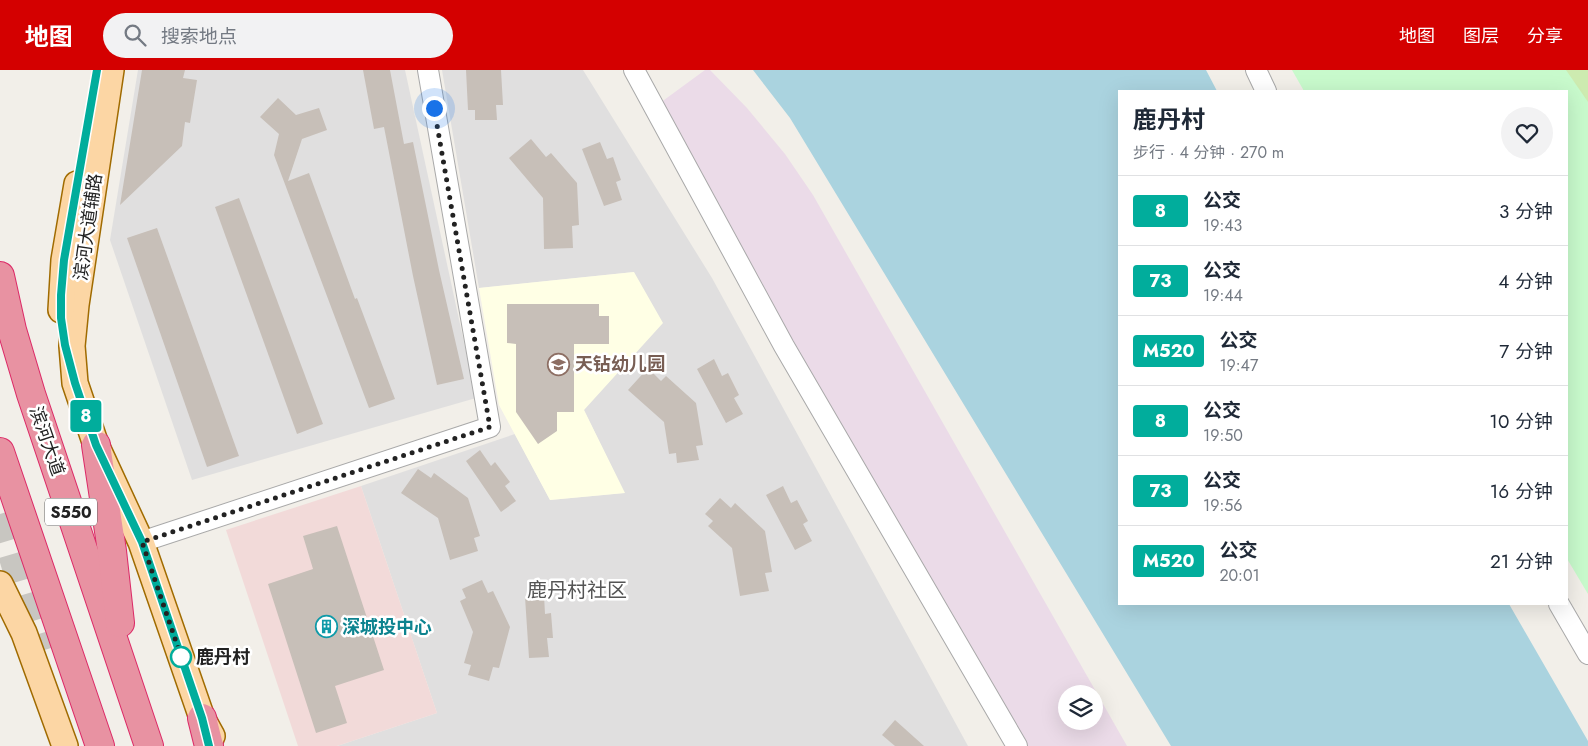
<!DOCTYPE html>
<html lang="zh">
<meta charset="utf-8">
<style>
body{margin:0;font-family:Jost,"Noto Sans SC",sans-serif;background:#f2f2f3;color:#1f2937;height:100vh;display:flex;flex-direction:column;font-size:19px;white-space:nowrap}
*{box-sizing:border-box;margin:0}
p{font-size:16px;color:#747a83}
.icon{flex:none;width:28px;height:28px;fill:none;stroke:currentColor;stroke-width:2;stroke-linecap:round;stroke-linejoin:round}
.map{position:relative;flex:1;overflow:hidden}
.side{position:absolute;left:1118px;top:20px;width:450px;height:515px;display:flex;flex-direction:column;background:#fff;border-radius:0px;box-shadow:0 5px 20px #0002}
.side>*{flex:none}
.badge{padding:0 10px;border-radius:4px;font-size:18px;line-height:32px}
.fabs{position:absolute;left:1058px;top:615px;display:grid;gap:10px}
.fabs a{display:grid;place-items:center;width:45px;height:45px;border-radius:50%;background:#fff;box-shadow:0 5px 20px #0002;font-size:25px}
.you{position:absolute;width:25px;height:25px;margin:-12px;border:4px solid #fff;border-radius:50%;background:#1a73e8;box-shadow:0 0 0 8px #1a73e833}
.map>.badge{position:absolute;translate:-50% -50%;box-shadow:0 0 0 2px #fff}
.round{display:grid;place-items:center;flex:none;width:52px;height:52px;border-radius:26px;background:#f2f2f3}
.head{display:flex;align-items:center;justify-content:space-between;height:85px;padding:0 15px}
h1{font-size:24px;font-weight:700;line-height:38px}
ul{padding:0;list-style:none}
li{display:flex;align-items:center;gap:15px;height:70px;padding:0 15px;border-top:1px solid #e0e1e3}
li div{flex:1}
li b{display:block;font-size:19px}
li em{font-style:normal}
li .badge{min-width:55px;font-weight:700;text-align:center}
header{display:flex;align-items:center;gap:30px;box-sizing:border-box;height:70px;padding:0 25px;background:#d40000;color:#fff}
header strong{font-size:24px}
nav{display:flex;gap:28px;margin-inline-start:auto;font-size:18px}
.search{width:350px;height:45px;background:#f2f2f3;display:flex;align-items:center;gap:12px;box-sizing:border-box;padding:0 18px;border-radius:28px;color:#747a83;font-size:19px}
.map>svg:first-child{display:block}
</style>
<header>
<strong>地图</strong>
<div class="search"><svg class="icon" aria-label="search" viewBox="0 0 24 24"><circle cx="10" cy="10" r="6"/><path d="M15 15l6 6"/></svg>搜索地点</div>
<nav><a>地图</a><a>图层</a><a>分享</a></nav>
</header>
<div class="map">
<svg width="1588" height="676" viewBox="0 0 1588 676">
<rect width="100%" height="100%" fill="#f2efe9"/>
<g fill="#e0dfdf">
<polygon points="138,0 405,0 476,328 192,410 110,170"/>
<polygon points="442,0 583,0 712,208 968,676 337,676 437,643 361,416 515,364 550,430 624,423 584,340 634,202 479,218"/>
</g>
<polygon fill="#f2dad9" points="361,416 437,643 337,676 298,676 226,460"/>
<path fill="#ebdbe8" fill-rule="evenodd" d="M 705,0 L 710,0 L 747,38 L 785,84 L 813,125 L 1127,676 L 1016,676 L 660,33 ZM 1066,624 L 1094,624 L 1094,651 L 1066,651 Z"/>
<polygon fill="#ffffe5" points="634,202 663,253 584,340 625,423 550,430 499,335 479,218"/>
<polygon fill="#cdebb0" points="1559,0 1588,0 1588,68 1566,21 1550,21"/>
<polygon fill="#c8facc" points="1292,0 1566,0 1588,32 1588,524 1566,487 1566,21 1304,21"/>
<polygon fill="#aad3df" points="753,0 1206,0 1217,21 1119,21 1119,534 1509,534 1588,671 1588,676 1171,676 790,48"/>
<g fill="#c7bfb8">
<polygon points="142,0 185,0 183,8 197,10 190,53 185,52 182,76 120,135"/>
<polygon points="363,0 390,0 404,74 413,72 439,200 464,309 437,315 413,206 384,57 374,59"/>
<polygon points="466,0 501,0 503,35 496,35 497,50 475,50 475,40 468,40"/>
<polygon points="278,28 296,45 319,38 327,60 302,69 288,111 309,103 355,229 357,228 395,329 369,338 274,85 279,64 260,47"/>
<polygon points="531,69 546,87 551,83 577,113 579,155 572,156 573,178 544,179 543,128 509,88"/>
<polygon points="600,72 607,89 613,87 621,110 616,112 622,130 604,136 582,79"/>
<polygon points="239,128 323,354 297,364 215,137"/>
<polygon points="157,158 239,386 207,397 127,168"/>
<polygon points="507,234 599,234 599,246 609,246 609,274 574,274 574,342 557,342 557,361 538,374 516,342 516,274 507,273"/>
<polygon points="714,289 722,306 728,303 739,325 734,328 743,344 726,353 697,299"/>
<polygon points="648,298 661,311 666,306 696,333 703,375 696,376 699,390 677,393 676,383 669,384 664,352 628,320"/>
<polygon points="480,380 491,396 495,392 510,412 505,416 516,431 501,442 466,391"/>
<polygon points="418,399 431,408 434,403 468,428 480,466 474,468 478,481 450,490 438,448 401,423"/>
<polygon points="783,416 791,433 797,430 808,451 803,454 812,471 795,480 766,425"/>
<polygon points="720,428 731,438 735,433 765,461 772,502 765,503 769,521 740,526 732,478 708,456 713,451 705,444"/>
<polygon points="337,456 384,600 335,616 347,653 316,663 268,514 313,499 303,466"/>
<polygon points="482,510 488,523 493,521 510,557 499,598 493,597 489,611 468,605 471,595 464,593 473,562 460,531 466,528 462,519"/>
<polygon points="544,525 545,544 551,543 553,568 547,568 549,587 529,588 525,527"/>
<polygon points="895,650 924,676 895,676 882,665"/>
</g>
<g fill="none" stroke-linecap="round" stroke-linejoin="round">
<polyline stroke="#c8c6c1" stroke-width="28" stroke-dasharray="28 14" stroke-linecap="butt" points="0,444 41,581"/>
<defs>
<g id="minor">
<polyline points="634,0 784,276 1017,676"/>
<polyline points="1256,0 1266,21"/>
<polyline points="141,472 490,357 428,0"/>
<polyline points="1559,534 1588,584"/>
</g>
<g id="major">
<polyline points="111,0 76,235 72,276 75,313 96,375 141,472 202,648 212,666"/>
<polyline points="61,240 64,190 77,114"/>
<polyline points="0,514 24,563 65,676"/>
</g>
<g id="highway">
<polyline points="0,206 12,260 31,324 149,676"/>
<polyline points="96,375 112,481 120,553"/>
<polyline points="0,382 100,676"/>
<polyline points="202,648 209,676"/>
</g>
</defs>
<use href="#minor" stroke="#a9a9a9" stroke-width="22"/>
<use href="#major" stroke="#a06b00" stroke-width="28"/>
<use href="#highway" stroke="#dc2a67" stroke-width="30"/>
<use href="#minor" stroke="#fff" stroke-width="20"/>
<use href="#major" stroke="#fcd6a4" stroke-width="25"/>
<use href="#highway" stroke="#e892a2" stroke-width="28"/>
</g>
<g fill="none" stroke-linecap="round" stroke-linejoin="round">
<defs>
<polyline id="line" points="97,0 64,190 61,225 61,248 65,275 75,313 96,375 142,472 202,648 209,676"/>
</defs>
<use href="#line" stroke="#fff" stroke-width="11"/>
<use href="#line" stroke="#01ad9c" stroke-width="8"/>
<polyline stroke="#222" stroke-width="5" stroke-dasharray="0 9" points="181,587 184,595 142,472 490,357 434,38"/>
</g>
<defs>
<symbol id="school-ring" viewBox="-11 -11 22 22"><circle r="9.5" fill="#fff" stroke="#8d6e63" stroke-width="1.5"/><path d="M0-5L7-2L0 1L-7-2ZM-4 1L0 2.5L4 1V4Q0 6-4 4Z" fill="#8d6e63"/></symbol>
<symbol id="building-ring" viewBox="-11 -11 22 22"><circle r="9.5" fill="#fff" stroke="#0f9aa8" stroke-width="1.5"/><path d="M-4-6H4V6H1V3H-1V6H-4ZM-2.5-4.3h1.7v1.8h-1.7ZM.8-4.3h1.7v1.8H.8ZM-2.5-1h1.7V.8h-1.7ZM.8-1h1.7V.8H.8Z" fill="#0f9aa8"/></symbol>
</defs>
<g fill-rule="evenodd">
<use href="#school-ring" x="546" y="282" width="25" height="25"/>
<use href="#building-ring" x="314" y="544" width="25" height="25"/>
</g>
<circle fill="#fff" stroke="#01ad9c" stroke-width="2.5" cx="181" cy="587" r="10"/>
<g text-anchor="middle" stroke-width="5" stroke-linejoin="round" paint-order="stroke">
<rect fill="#fff" stroke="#646464" stroke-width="1" x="45" y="428.5" width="52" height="27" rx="4"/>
<g font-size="16" font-weight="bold" fill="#222">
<text x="71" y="448">S550</text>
</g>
<g font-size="18" fill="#222" stroke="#fff">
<text transform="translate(88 157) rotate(-82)" y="6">滨河大道辅路</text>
<text transform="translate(47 371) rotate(71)" y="6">滨河大道</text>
</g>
<g font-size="18" font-weight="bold" fill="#785e54" stroke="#fff" text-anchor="start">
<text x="575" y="300">天钻幼儿园</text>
</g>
<g font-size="18" font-weight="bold" fill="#0d838f" stroke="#fff" text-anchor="start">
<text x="342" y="563">深城投中心</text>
</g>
<g font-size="18" font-weight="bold" fill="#222" stroke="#fff" text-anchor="start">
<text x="196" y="593">鹿丹村</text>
</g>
<g font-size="20" fill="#555" stroke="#fff">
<text x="577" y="527">鹿丹村社区</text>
</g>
</g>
</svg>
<div class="fabs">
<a><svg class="icon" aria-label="layers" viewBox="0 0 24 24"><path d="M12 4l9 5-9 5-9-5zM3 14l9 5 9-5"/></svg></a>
</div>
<div class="you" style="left:434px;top:38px"></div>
<b class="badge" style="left:86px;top:346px;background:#01ad9c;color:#fff">8</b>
<section class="side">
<div class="head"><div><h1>鹿丹村</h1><p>步行 · 4 分钟 · 270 m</p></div><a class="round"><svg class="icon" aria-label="heart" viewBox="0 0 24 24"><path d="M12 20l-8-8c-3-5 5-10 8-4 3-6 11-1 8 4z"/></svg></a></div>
<ul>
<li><span class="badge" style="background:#01ad9c;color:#fff">8</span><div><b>公交</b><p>19:43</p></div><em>3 分钟</em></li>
<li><span class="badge" style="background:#01ad9c;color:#fff">73</span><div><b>公交</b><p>19:44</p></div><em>4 分钟</em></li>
<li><span class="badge" style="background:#01ad9c;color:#fff">M520</span><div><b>公交</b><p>19:47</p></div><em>7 分钟</em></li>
<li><span class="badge" style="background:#01ad9c;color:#fff">8</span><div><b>公交</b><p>19:50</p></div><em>10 分钟</em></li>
<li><span class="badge" style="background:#01ad9c;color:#fff">73</span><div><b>公交</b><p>19:56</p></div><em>16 分钟</em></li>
<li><span class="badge" style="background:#01ad9c;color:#fff">M520</span><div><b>公交</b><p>20:01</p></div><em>21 分钟</em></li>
</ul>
</section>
</div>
